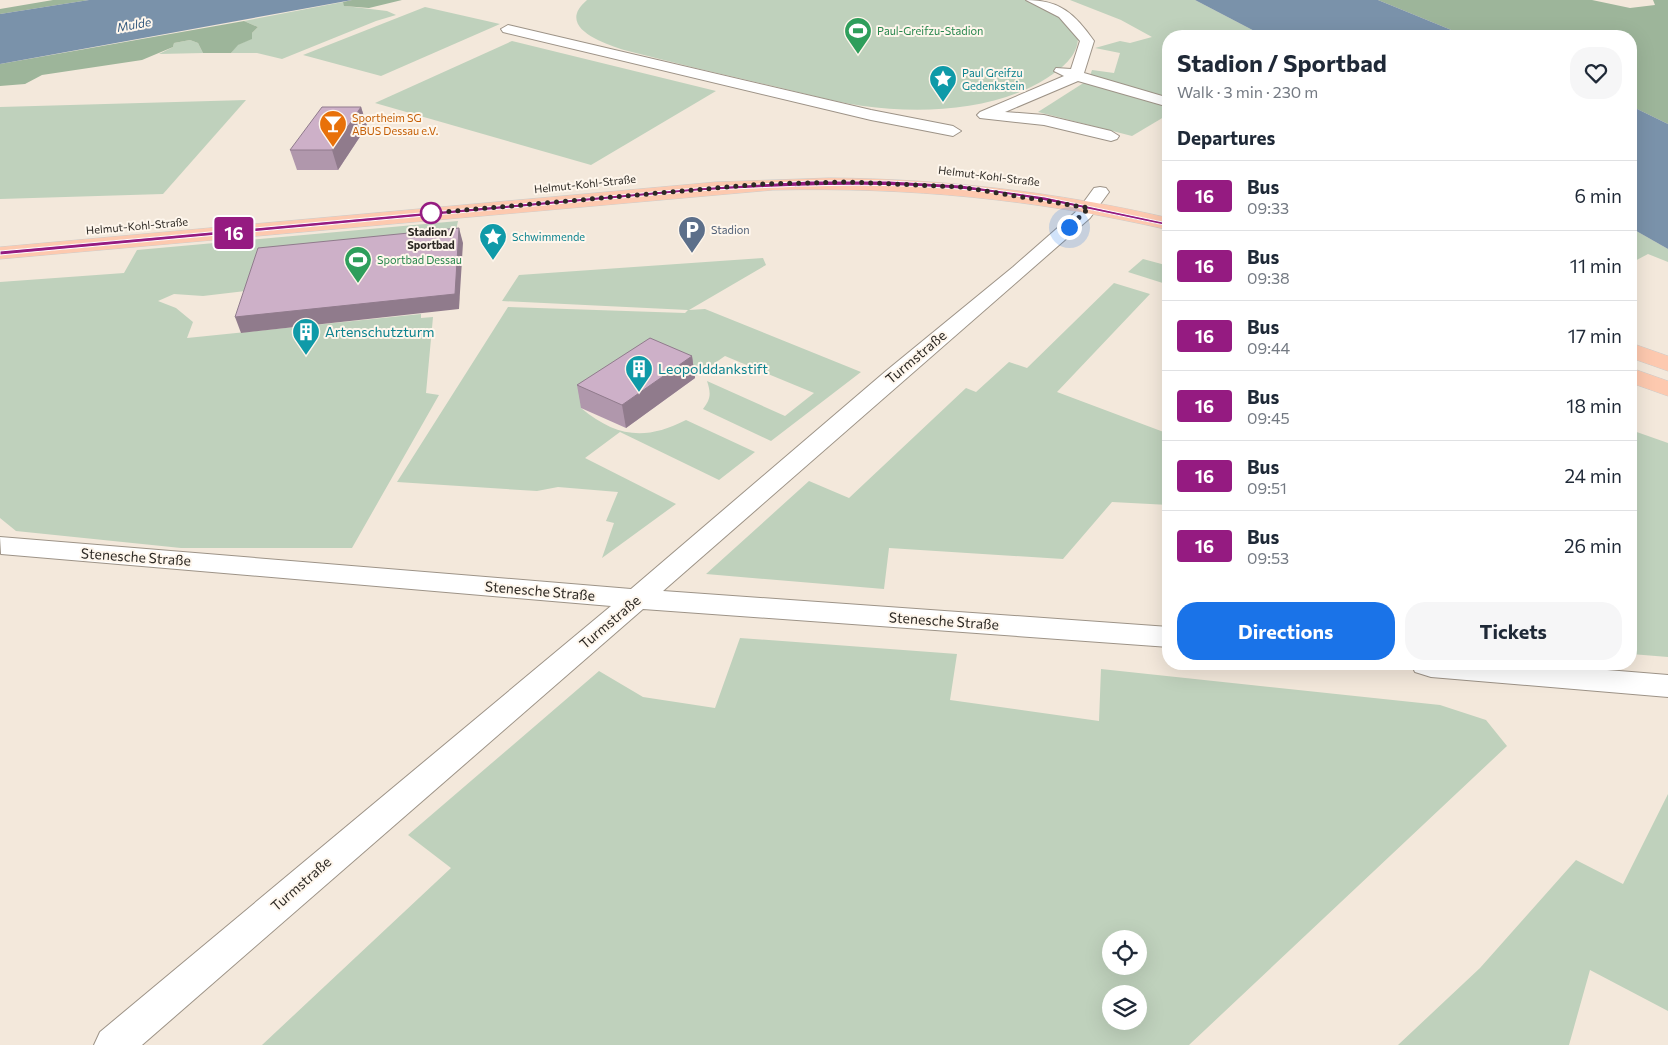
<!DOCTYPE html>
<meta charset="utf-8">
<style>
body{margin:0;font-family:Commissioner,sans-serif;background:#f6f6f7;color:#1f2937;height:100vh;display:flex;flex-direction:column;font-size:19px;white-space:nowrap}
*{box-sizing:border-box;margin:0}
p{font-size:16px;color:#747a83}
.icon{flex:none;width:28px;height:28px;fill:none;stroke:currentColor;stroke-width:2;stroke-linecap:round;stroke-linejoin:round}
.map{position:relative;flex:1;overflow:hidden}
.drawer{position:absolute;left:1162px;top:30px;width:475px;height:640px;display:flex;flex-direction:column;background:#fff;border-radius:20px;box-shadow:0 5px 20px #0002}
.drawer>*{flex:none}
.badge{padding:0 10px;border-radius:4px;font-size:18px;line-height:32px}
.buttons{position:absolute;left:1102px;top:930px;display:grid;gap:10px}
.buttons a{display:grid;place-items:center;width:45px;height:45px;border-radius:50%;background:#fff;box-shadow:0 5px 20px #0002;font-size:25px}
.you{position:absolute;width:25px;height:25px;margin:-12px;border:4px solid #fff;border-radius:50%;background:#1a73e8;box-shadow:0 0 0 8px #1a73e833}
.map>.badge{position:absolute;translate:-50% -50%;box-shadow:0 0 0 2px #fff}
h2{padding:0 15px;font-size:19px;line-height:45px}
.round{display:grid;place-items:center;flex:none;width:52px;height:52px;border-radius:20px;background:#f6f6f7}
.headline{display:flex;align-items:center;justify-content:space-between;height:85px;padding:0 15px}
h1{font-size:24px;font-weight:700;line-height:38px}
.button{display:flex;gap:10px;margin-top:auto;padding:10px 15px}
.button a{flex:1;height:58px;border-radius:20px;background:#1a73e8;color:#fff;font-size:20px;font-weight:700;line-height:58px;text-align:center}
.button a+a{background:#f6f6f7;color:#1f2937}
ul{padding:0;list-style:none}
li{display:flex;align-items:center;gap:15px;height:70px;padding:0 15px;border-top:1px solid #e0e1e3}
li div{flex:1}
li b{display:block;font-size:19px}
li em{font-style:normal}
li .badge{min-width:55px;font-weight:700;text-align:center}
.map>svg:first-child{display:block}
</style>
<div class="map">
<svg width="1668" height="1045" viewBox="0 0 1668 1045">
<rect width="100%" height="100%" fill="#f3e8db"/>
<g fill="#bfd1bc" fill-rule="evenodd">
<path d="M 587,0 L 1026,0 L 1056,12 L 1078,38 C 1078,56 1061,69 1047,78 C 996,111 922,114 863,106 C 830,101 796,91 764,84 C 717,73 670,62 624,50 C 603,43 555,27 587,0 Z"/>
<polygon points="1070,0 1195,0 1264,36 1169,36 1169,98 1090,76 1092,70 1114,73 1120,53 1095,48 1120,41 1130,43 1152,37 1121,20"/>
<polygon points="343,2 345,6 387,11 396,15 376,21 282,59 257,53 231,53 237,45 251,39 252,33 258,27 244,21"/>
<polygon points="425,7 500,24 381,76 303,55"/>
<polygon points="190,40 198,43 203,53 159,54 173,47 174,43"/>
<polygon points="512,41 716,91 591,165 375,103"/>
<polygon points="1085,82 1169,106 1169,114 1132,136 1038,112"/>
<polygon points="246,100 163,194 0,199 0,107"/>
<polygon points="458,221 453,244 254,290 203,296 174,294 158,301 176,308 193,322 187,338 421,314 421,318 433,317 426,393 439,395 352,548 181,548 16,531 0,518 0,282 124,273 137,250"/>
<polygon points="1631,228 1668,249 1668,262 1648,254 1631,263"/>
<path d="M 763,258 L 766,265 L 689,310 L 705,309 L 861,372 L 771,441 L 703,409 C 711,399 711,393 707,381 L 785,416 L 814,393 L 725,356 L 696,376 L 652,360 L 581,408 C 616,437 645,441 686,420 L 755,452 L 719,480 L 620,432 L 585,458 L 676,504 L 602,558 L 614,523 L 606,521 L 618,492 L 558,487 L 537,491 L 397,482 L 508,307 L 685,313 L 688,310 L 502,301 L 519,275 Z"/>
<polygon points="1143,259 1169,266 1169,285 1128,272"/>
<polygon points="1114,283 1150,294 1057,392 1169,434 1169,505 1112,502 1063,559 889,548 884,589 706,574 809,481 849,498 966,388 976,392 1009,362 1027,368"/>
<polygon points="1631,430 1668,443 1668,657 1631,654"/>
<path d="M 740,638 L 957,654 L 950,700 L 1099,721 L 1101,669 L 1440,705 L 1486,720 L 1507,746 L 1189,1045 L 262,1045 L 451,868 L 408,835 L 599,671 L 643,697 L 715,708 ZM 1111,939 L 1139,939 L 1139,966 L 1111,966 ZM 1111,994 L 1139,994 L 1139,1021 L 1111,1021 Z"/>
<polygon points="1668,794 1668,1011 1590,970 1569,1045 1398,1045 1480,968 1576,860 1623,884"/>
</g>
<g fill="#9db59a">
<polygon points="53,0 89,0 0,14 0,9"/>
<polygon points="352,0 402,0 369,8 344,6 343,2"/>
<polygon points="1378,0 1592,0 1630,8 1655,5 1653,0 1668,0 1668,124 1631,106 1631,36 1466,36"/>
<polygon points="244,21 258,27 252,33 252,39 238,45 231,53 203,53 198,43 190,40 174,43 173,47 142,60 42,75 25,84 0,86 0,64"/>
</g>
<g fill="#7a92aa">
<polygon points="89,0 352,0 0,64 0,14"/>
<polygon points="1195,0 1378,0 1466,36 1264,36"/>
<polygon points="1631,106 1668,124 1668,249 1631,228"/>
</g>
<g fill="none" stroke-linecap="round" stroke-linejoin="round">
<defs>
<g id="street">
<path d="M 1026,0 C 1060,0 1075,14 1094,41 L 1084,73 L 1169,98 L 1169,107 L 1078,81 L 1005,112 L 1044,115 L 1111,131 L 1119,136 L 1117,139 L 1111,141 L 1044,125 L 980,118 L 977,115 L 980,112 L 1064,76 L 1054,71 L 1056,68 L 1071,69 L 1080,41 L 1059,17 Z"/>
<polygon points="508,25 871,110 953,126 961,131 953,136 871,120 503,32 501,29"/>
<polygon points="1100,187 1106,188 1109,192 1090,218 663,591 1169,627 1169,647 643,609 142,1045 94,1045 100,1032 611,606 1,554 0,537 631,589 886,371 1013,267 1078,210 1094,188"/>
<polygon points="1411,664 1534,664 1668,675 1668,697 1431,677 1415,672"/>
</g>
<g id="primary">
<path d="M 830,178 C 945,179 1056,192 1169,218 L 1169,230 C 1034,199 911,187 773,190 L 0,259 L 0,247 L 716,182 Z"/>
<polygon points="1631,343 1668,356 1668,371 1631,358"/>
<polygon points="1631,368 1668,381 1668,396 1631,383"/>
</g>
</defs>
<use href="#street" stroke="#9d9387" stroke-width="2"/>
<use href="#primary" stroke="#cdccca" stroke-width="1"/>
<use href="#street" fill="#fff" fill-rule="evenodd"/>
<use href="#primary" fill="#fdc9af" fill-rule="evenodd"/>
</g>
<g fill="#b097ac">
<polygon points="361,107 367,126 338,170 297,170 290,150"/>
<polygon points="692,356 695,378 626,428 581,408 577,385"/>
</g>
<g fill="#907b8c">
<polygon points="361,107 367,126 338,170 332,150"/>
<polygon points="459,228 463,243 459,309 241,333 235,317"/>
<polygon points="692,356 695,378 626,428 622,405"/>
</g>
<g fill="#cdb0c8" stroke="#907b8c">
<polygon points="322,107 361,107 332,150 290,150"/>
<polygon points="459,228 455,294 235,317 258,248"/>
<polygon points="650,338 692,356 622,405 577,385"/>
</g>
<path fill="#951b81" stroke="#fff" d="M 808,181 L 890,181 L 961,185 L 1045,197 L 1172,224 L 1169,226 C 1100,212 1030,195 959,189 C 871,182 785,186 697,191 L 0,255 L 0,251 L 697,188 Z"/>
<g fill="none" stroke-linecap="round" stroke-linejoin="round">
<polyline stroke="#2d2924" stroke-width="5" stroke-dasharray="0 9" points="431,213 762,184 849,182 961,187 1089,208 1069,227"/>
</g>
<defs>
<symbol id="stadium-pin" viewBox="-11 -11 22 30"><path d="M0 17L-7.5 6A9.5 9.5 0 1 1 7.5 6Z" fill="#2e9e5b" stroke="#fef6ec"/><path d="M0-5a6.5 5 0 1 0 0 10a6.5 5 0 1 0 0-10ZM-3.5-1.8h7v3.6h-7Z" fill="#fff"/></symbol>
<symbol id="sight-pin" viewBox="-11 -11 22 30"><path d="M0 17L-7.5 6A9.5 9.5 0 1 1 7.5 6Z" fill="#0f9aa8" stroke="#fef6ec"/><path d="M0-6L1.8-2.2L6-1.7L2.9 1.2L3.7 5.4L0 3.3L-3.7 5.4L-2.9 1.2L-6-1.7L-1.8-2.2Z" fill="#fff"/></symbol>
<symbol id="bar-pin" viewBox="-11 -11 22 30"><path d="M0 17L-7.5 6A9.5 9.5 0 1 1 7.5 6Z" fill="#e8710a" stroke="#fef6ec"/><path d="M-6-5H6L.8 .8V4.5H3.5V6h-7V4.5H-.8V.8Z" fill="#fff"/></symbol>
<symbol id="parking-pin" viewBox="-11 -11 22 30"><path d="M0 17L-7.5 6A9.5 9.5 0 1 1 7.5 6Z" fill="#5c6f8a" stroke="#fef6ec"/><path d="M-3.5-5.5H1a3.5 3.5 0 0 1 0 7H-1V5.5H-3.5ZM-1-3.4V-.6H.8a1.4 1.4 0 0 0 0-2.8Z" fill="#fff"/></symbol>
<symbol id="building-pin" viewBox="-11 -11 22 30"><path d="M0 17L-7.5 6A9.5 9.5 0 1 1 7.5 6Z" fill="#0f9aa8" stroke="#fef6ec"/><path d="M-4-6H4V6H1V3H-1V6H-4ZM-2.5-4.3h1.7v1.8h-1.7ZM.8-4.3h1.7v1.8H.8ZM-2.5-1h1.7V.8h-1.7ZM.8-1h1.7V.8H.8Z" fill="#fff"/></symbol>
</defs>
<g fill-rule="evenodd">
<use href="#stadium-pin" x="842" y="15" width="32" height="43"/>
<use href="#sight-pin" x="927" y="63" width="32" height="43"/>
<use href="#bar-pin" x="317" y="108" width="32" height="43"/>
<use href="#parking-pin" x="676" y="214" width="32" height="43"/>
<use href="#sight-pin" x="477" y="221" width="32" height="43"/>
<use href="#stadium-pin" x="342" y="244" width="32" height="43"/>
<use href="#building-pin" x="290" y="316" width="32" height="43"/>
<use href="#building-pin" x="623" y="353" width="32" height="43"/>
</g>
<circle fill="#fff" stroke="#951b81" stroke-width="2.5" cx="431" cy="213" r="10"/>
<g text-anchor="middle" stroke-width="4" stroke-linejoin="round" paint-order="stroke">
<g font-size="11" fill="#27864d" stroke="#fef6ec" text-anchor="start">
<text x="877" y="35">Paul-Greifzu-Stadion</text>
<text x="377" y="264">Sportbad Dessau</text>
</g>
<g font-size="11" fill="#0d838f" stroke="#fef6ec" text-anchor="start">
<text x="962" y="77">Paul Greifzu<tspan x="962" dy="13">Gedenkstein</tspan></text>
<text x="512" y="241">Schwimmende</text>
</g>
<g font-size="11" fill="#c56008" stroke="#fef6ec" text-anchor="start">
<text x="352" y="122">Sportheim SG<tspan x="352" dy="13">ABUS Dessau e.V.</tspan></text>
</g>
<g font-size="11" fill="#2d2924" stroke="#fef6ec">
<text transform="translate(989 176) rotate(7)" y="4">Helmut-Kohl-Straße</text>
<text transform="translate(585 184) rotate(-6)" y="4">Helmut-Kohl-Straße</text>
<text transform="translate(137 226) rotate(-5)" y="4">Helmut-Kohl-Straße</text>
</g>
<g font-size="11" fill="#4e5e75" stroke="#fef6ec" text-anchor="start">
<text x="711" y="234">Stadion</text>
</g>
<g font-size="11" font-weight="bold" fill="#2d2924" stroke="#fef6ec">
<text x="431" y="236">Stadion /<tspan x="431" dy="13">Sportbad</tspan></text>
</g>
<g font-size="12" font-style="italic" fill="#32587d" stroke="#fef6ec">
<text transform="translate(134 25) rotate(-10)" y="4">Mulde</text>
</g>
<g font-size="14" fill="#0d838f" stroke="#fef6ec" text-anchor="start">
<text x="325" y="337">Artenschutzturm</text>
<text x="658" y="374">Leopolddankstift</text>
</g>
<g font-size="14" fill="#2d2924" stroke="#fef6ec">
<text transform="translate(916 357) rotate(-40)" y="5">Turmstraße</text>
<text transform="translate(136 557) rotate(4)" y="5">Stenesche Straße</text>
<text transform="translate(540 591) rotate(5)" y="5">Stenesche Straße</text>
<text transform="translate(944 621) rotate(4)" y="5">Stenesche Straße</text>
<text transform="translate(610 622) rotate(-40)" y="5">Turmstraße</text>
<text transform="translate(301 884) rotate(-41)" y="5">Turmstraße</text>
</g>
</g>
</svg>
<div class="buttons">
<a><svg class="icon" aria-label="locate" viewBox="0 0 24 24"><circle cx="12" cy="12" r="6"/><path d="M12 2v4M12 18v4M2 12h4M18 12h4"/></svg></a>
<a><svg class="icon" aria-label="layers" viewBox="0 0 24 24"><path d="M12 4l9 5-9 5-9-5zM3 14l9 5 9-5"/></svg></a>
</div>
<div class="you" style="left:1069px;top:227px"></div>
<b class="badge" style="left:234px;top:233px;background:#951b81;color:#fff">16</b>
<section class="drawer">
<div class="headline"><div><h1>Stadion / Sportbad</h1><p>Walk · 3 min · 230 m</p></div><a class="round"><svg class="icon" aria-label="heart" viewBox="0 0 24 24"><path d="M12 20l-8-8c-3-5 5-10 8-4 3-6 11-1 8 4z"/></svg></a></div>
<h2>Departures</h2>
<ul>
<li><span class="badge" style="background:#951b81;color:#fff">16</span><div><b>Bus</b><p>09:33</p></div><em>6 min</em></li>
<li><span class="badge" style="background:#951b81;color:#fff">16</span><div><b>Bus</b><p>09:38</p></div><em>11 min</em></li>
<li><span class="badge" style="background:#951b81;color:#fff">16</span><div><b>Bus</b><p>09:44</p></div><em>17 min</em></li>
<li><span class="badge" style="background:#951b81;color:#fff">16</span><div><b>Bus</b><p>09:45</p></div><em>18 min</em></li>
<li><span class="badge" style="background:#951b81;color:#fff">16</span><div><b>Bus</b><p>09:51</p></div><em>24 min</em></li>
<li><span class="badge" style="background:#951b81;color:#fff">16</span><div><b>Bus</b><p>09:53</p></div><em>26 min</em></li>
</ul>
<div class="button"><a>Directions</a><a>Tickets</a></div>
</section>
</div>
